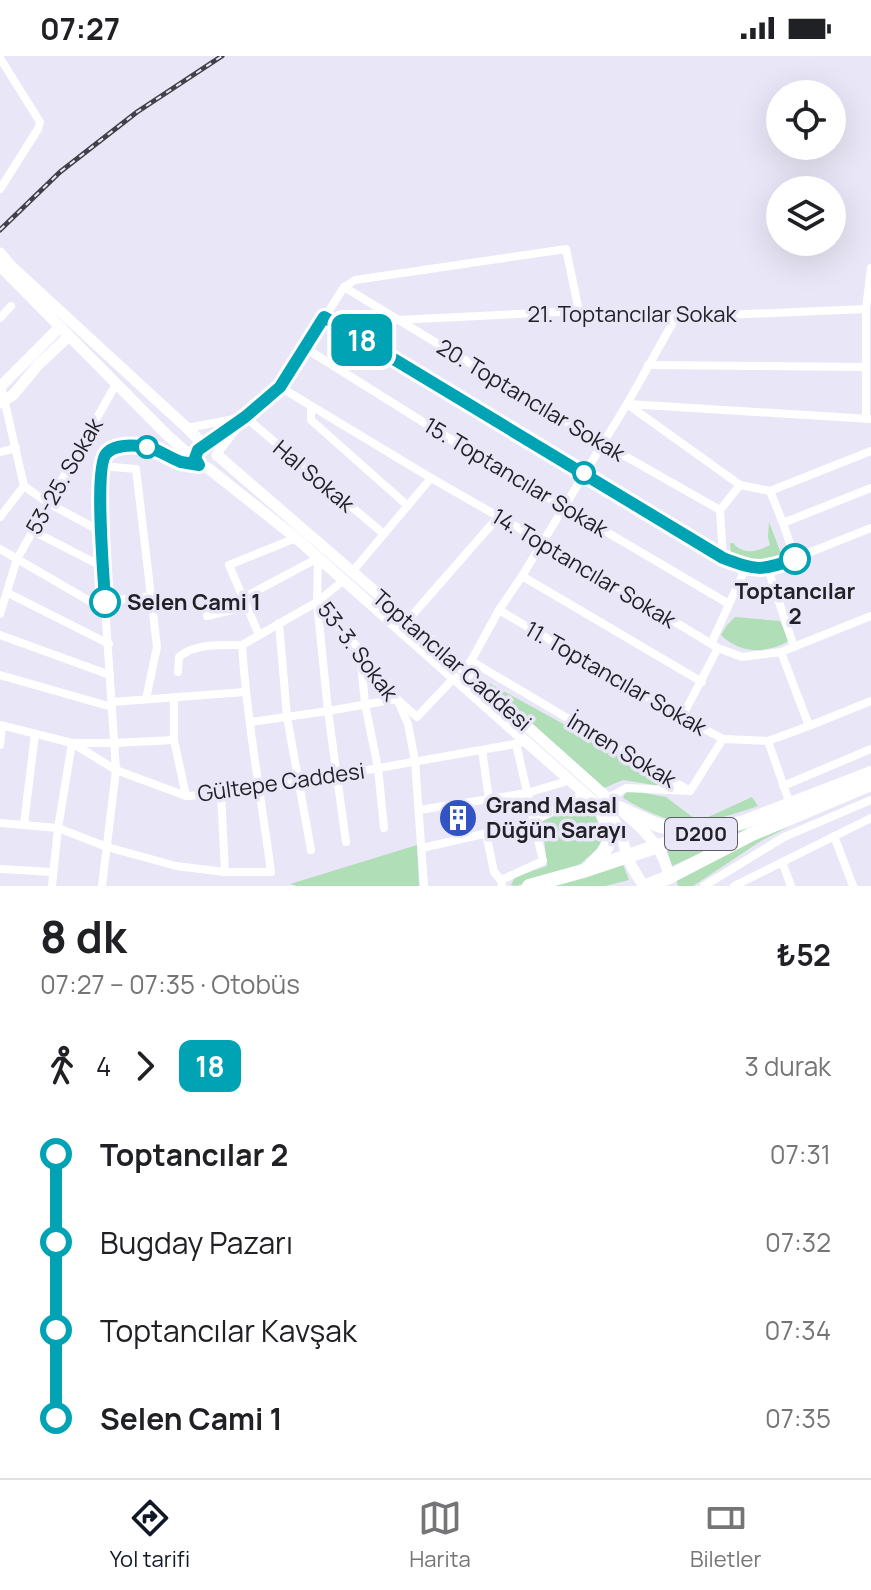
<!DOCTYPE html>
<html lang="tr">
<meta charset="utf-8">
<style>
body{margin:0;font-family:Manrope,sans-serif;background:#f6f6f6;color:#202124;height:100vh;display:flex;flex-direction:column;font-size:30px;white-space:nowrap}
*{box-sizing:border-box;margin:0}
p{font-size:26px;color:#757577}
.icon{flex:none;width:44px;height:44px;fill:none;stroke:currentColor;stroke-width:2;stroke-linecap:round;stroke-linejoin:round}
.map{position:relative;height:830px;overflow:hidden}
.side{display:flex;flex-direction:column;background:#fff;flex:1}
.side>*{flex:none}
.badge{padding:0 16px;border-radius:12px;font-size:28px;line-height:52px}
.fabs{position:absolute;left:766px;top:24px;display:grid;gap:16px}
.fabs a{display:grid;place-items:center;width:80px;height:80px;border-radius:50%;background:#fff;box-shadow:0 8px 32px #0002;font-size:40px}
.map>.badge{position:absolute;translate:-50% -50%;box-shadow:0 0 0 4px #fff}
.legs{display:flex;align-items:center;gap:12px;height:88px;padding:0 40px;font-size:26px}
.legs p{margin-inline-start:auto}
.head{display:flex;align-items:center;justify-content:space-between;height:136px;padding:0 40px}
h1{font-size:44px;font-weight:700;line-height:60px}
ul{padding:0 40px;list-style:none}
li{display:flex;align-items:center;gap:28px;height:88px;font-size:30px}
li i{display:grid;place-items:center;width:12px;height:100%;margin:0 10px;background:currentColor}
li i::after{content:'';width:20px;height:20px;margin:-10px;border:6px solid;border-radius:50%;background:#fff}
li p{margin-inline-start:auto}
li:first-child i{background:linear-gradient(#0000 50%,currentColor 0)}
li:last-child i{background:linear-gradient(currentColor 50%,#0000 0)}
.status{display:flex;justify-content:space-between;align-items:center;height:56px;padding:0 40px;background:#fff;direction:ltr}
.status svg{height:22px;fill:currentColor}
.dock{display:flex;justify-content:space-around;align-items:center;height:112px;border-top:2px solid #e0e0e0;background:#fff;font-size:22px;color:#757577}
.dock a{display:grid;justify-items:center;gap:4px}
.dock .selected{color:#111827}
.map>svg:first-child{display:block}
</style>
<div class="status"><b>07:27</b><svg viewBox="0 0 49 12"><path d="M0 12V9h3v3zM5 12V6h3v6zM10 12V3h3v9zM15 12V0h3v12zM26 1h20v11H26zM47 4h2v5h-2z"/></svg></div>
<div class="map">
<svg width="871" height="830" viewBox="0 0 871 830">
<rect width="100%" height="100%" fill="#e9e7f7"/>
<g fill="#b0deb7">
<path d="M 769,466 L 782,500 C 760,507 752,508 731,498 L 730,487 L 733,487 C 743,499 757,496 770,489 L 768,481 Z"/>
<path d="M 735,561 L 780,565 L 789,585 C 766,598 740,598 721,579 L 727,569 Z"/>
<polygon points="476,620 645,713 670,729 666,731 623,724 604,732"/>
<path d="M 642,734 L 644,737 L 666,741 L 695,763 L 706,762 L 752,741 L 758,750 C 700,770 678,775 623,742 L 624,739 L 628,735 Z"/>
<polygon points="587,747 592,752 604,781 597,793 577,811 516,830 511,829 515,821 547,810 542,765"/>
<polygon points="805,749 672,810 666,791"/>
<polygon points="790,770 761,785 693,830 678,830 676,823 739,789"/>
<polygon points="417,789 419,830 297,830 290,828"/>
<polygon points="622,806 629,824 605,830 548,830"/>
</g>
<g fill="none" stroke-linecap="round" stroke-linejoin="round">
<g stroke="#fff" stroke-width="8">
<polyline points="0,2 40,66 38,73 0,133"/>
<polyline points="344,231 602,387 720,454"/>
<polyline points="324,261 723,502 746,511 768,513 871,472"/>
<polyline points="0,262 11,250"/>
<polyline points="397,264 579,255 676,261 866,253"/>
<polyline points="305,292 474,398 729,548"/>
<polyline points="648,309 865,311"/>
<polyline points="1,330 24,430 48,447 100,475 116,714 102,830"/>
<polyline points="280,331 431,422 543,486 718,592 742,601 781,596 871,560"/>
<polyline points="627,348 740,429 770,435 871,395"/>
<polyline points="628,348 871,363"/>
<polyline points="311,350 311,364 408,450"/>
<polyline points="245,361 384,478"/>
<polyline points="866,363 866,253 871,212"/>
<polyline points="187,372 240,362"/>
<polyline points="206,390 245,361 280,331 344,231 355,224 566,193 579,255"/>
<polyline points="0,396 16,392"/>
<polyline points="217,398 237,372"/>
<polyline points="101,410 136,413 157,591 146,643"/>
<polyline points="770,435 783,467 795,503"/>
<polyline points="0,461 24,430"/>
<polyline points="783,467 871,432"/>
<polyline points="33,475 103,511"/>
<polyline points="100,475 101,410 106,398 113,393 124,390 150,391 180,405 199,409"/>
<polyline points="0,493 93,547 152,540"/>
<polyline points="723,502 720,454 740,429"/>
<polyline points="768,513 794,591"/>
<polyline points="352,516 431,422"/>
<polyline points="522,520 702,626"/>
<polyline points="8,537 109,588"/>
<polyline points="317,546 328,655 346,786"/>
<polyline points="499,554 682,661 723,683 768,685 809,670 871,645"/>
<polyline points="0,558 17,503 116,328"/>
<polyline points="207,560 240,552 243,542 318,502 317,546 360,594 397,643 408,668 415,705 424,830"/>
<polyline points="408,564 499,460"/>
<polyline points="279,567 287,661 311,794"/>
<polyline points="0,579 110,619"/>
<polyline points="259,579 229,509 296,482"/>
<polyline points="711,588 746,511"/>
<polyline points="360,595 365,648 378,712 384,772"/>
<polyline points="781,596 809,670"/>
<polyline points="471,605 690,735"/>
<polyline points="463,613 471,605 499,554 522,520 627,348 676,261"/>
<path d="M 178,616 L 179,601 C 195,587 222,589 242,589"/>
<polyline points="0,619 112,651"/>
<polyline points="174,641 174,684 186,740"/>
<polyline points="112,646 245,636"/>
<polyline points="682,661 718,592"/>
<polyline points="251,666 328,655 397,643 417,661 453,623"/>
<polyline points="0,669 72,687 116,714 186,740 221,738 260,733 526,686"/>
<polyline points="768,685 790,748"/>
<polyline points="73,687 115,687 174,684"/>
<polyline points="0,689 2,670"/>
<polyline points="482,694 489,743"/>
<polyline points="783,730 871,693"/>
<polyline points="221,738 225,816"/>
<polyline points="608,742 626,732 690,735 723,683"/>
<polyline points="419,754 527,737 571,724"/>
<path d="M 0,767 L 58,772 L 107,791 L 176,810 L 225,816 L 271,816 C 261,740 247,665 242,589 L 317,546 L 344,524"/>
<polyline points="24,768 35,678"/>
<polyline points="486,777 494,816 501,824"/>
<polyline points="834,780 853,830"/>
<polyline points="422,792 531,767 585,737"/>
<polyline points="782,806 791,830"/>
<polyline points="0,813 53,816"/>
<polyline points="52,830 58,772 72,687"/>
<polyline points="502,830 501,824 543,805 516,688"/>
<polyline points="704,830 784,781 871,744"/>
<polyline points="734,830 871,762"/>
</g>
<g stroke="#fff" stroke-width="11">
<polyline points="0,197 11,210 187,372 205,390"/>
<polyline points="0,210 166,378 196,405"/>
<polyline points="0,331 60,271"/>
<polyline points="0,347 13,339 38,309 69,280"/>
<path d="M 217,399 L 408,564 L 640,771 C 656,788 664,797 669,821"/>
<path d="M 208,412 L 296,482 L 609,759 C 623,773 621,784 628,801 C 631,812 638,821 644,830"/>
</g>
<g stroke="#fff" stroke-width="14">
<path d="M 619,752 C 644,763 670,778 697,775"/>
<path d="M 591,809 C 615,788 612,779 600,751"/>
<polyline points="529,830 583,815 658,790 744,766 871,717"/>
<polyline points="646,830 669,821 752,778 871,728"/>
</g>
<defs>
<polyline id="rail" points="0,174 60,116 137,56 222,0"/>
</defs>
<use href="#rail" stroke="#424149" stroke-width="5"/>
<use href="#rail" stroke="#e9e7f7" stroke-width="2" stroke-dasharray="6" stroke-linecap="butt"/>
</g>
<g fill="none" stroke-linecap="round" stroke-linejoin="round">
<defs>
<path id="line-1" d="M 105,546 C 104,521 94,413 106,398 C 113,389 131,389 141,390 C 156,391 167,401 181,406 C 187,407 193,408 199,409 L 195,402 L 198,394 L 245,361 L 280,331 L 324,261 L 723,502 C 756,515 762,515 795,503"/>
</defs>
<use href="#line-1" stroke="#fff" stroke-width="18"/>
<use href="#line-1" stroke="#00a3b4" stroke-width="12"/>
</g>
<defs>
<symbol id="building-disc" viewBox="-11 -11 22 22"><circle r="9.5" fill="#3253c4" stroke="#e9e7f7"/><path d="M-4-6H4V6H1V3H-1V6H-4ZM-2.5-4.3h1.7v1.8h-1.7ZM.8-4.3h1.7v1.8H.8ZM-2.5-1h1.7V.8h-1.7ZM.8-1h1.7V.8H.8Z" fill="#fff"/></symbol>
</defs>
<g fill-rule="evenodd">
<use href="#building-disc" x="436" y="740" width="44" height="44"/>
</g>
<g fill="#fff" stroke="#00a3b4" stroke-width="4">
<circle cx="147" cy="391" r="10"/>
<circle cx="584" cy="417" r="10"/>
<circle cx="795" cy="503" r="14"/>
<circle cx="105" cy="546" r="14"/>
</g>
<g text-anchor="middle" stroke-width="7" stroke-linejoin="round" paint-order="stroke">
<rect fill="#e9e7f7" stroke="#5e5c65" stroke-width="2" x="665" y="762" width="72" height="32" rx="6"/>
<g font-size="20" font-weight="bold" fill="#222127">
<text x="701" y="785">D200</text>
</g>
<g font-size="22" fill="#222127" stroke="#e9e7f7">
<text x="632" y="266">21. Toptancılar Sokak</text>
<text transform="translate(531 344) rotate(31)" y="8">20. Toptancılar Sokak</text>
<text transform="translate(64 420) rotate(-60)" y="8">53-25. Sokak</text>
<text transform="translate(314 420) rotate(40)" y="8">Hal Sokak</text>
<text transform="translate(516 421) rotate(31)" y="8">15. Toptancılar Sokak</text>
<text transform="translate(584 512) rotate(31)" y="8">14. Toptancılar Sokak</text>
<text transform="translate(358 595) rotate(53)" y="8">53-3. Sokak</text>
<text transform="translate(452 604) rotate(41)" y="8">Toptancılar Caddesi</text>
<text transform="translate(616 622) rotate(30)" y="8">11. Toptancılar Sokak</text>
<text transform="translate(622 694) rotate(31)" y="8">İmren Sokak</text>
<text transform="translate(281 726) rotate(-8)" y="8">Gültepe Caddesi</text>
</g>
<g font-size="22" font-weight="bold" fill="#222127" stroke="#e9e7f7">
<text x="795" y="543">Toptancılar<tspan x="795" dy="25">2</tspan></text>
<text x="127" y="554" text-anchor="start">Selen Cami 1</text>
</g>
<g font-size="22" font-weight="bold" fill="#222127" stroke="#e9e7f7" text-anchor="start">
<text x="486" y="757">Grand Masal<tspan x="486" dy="25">Düğün Sarayı</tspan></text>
</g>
</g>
</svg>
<div class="fabs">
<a><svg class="icon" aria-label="locate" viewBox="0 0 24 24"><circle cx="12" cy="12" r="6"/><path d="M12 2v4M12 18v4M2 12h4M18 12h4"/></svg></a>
<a><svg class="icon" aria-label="layers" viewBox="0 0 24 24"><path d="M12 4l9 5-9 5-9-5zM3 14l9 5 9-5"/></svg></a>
</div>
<b class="badge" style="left:362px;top:284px;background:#00a3b4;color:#fff">18</b>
</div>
<section class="side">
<div class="head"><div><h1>8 dk</h1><p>07:27 – 07:35 · Otobüs</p></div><b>₺52</b></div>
<div class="legs"><svg class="icon" aria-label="walk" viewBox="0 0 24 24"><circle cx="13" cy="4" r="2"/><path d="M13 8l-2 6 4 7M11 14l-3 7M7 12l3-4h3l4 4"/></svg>4<svg class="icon" aria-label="forward" viewBox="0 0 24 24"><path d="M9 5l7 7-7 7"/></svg><b class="badge" style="background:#00a3b4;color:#fff">18</b><p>3 durak</p></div>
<ul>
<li><i style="color:#00a3b4"></i><b>Toptancılar 2</b><p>07:31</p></li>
<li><i style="color:#00a3b4"></i><span>Bugday Pazarı</span><p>07:32</p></li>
<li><i style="color:#00a3b4"></i><span>Toptancılar Kavşak</span><p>07:34</p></li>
<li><i style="color:#00a3b4"></i><b>Selen Cami 1</b><p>07:35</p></li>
</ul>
</section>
<nav class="dock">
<a class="selected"><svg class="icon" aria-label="directions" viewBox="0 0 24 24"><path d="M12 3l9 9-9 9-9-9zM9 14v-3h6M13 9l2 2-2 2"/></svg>Yol tarifi</a>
<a><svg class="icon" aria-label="map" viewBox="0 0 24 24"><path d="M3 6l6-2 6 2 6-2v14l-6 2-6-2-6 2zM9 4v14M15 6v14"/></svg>Harita</a>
<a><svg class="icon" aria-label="tickets" viewBox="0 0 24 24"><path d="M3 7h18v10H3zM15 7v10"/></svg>Biletler</a>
</nav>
